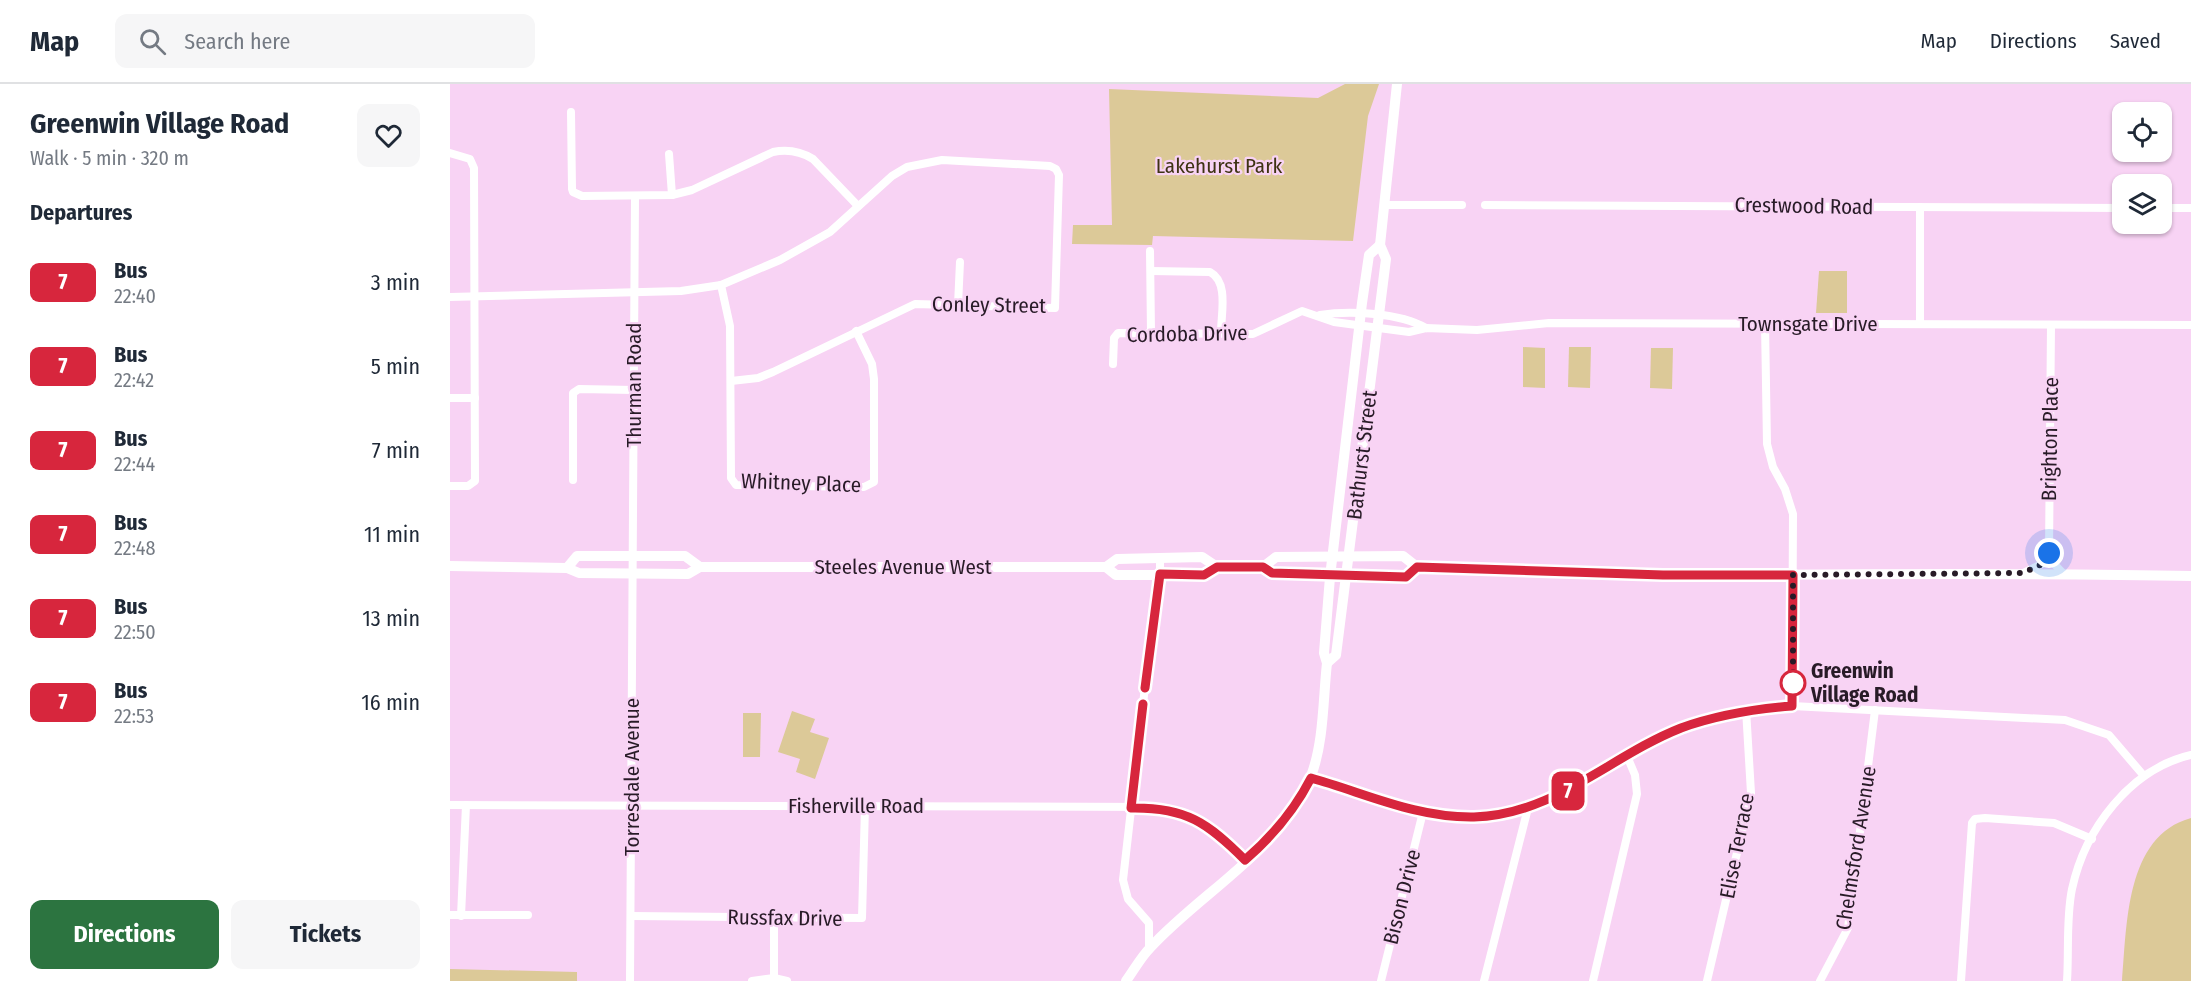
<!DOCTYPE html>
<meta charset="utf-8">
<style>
body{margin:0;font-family:"Fira Sans Condensed",sans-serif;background:#f6f6f7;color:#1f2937;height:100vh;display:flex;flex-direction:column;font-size:22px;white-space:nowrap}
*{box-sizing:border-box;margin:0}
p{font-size:20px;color:#747a83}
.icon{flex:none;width:33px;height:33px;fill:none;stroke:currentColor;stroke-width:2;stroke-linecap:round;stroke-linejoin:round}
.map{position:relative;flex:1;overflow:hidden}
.details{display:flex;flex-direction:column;background:#fff;width:450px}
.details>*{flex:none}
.badge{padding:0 12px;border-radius:9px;font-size:21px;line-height:39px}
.controls{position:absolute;left:1662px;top:18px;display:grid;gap:12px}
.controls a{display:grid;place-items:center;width:60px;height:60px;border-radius:12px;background:#fff;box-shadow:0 2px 4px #0004;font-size:30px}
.you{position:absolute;width:30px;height:30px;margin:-15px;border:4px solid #fff;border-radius:50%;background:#1a73e8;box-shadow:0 0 0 9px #1a73e833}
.map>.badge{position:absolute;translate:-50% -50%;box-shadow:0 0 0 3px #fff}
h2{padding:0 30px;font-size:22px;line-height:54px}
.round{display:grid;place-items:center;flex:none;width:63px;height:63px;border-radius:12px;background:#f6f6f7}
.head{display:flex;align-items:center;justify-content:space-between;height:102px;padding:0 30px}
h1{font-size:28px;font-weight:700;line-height:45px}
.action{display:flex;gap:12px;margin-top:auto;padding:12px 30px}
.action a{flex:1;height:69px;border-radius:12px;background:#2c7440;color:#fff;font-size:24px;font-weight:700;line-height:69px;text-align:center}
.action a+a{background:#f6f6f7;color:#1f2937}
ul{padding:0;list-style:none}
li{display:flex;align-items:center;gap:18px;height:84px;padding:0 30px}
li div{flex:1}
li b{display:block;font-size:22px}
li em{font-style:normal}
li .badge{min-width:66px;font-weight:700;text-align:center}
header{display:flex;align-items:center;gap:36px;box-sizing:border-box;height:84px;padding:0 30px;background:#fff;border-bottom:2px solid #e0e1e3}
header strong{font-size:28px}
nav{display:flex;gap:33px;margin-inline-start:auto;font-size:21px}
.search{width:420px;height:54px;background:#f6f6f7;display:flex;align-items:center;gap:15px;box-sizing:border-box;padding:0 21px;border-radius:12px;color:#747a83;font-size:22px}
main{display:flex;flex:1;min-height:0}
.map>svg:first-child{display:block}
</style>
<header>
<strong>Map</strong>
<div class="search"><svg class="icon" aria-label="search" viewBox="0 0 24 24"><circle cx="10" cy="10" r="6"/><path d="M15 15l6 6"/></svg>Search here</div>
<nav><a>Map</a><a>Directions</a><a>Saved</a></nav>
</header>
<main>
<section class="details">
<div class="head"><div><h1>Greenwin Village Road</h1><p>Walk · 5 min · 320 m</p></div><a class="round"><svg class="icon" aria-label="heart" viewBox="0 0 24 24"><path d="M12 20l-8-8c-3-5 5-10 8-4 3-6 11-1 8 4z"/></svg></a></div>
<h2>Departures</h2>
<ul>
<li><span class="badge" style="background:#d7263d;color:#fff">7</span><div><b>Bus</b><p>22:40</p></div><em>3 min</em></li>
<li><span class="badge" style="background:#d7263d;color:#fff">7</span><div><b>Bus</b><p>22:42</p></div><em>5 min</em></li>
<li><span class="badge" style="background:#d7263d;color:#fff">7</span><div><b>Bus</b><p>22:44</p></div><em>7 min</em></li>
<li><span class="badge" style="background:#d7263d;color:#fff">7</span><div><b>Bus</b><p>22:48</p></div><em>11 min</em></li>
<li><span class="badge" style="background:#d7263d;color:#fff">7</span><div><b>Bus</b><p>22:50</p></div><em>13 min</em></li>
<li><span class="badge" style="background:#d7263d;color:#fff">7</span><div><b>Bus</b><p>22:53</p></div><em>16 min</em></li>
</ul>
<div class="action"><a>Directions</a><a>Tickets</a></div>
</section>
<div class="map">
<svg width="1741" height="897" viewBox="0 0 1741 897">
<rect width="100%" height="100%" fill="#f8d3f4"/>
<g fill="#dcc998">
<polygon points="895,0 929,0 918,32 903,157 703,152 702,161 622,160 623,141 662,141 659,5 868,14"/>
<polygon points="1369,187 1397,187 1397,229 1366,229"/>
<polygon points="1073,263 1095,264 1095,304 1073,303"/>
<polygon points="1119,263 1141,263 1140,304 1118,303"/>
<polygon points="1201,264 1223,264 1222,305 1200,304"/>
<polygon points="342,627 365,635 360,648 379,654 365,695 346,688 350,675 328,668"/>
<polygon points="293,629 311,629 310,673 293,673"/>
<path d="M 1741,734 L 1741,897 L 1672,897 C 1677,842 1675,752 1741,734 Z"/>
<polygon points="0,885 127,888 127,897 0,897"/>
</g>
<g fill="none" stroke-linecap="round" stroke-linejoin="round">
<g stroke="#fff" stroke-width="8">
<path d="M 121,28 L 122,105 L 123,108 L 132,112 L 222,111 L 242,106 L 323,68 C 338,65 350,67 363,75 L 408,122"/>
<polyline points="0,69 20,75 24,84 25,397 18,402 0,402"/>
<polyline points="219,70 222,111"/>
<polyline points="934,121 1012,121"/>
<polyline points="1035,121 1672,124"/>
<polyline points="1470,123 1470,240"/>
<polyline points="1712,124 1741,124"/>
<polyline points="700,167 701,248"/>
<path d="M 701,187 L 760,188 C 779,198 771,230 771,248"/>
<polyline points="271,201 280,242 281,394 286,401 414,403 424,398 424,295 422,280 406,247"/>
<polyline points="0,213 231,207 271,201 330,176 380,148 442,92 457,83 492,76 600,82 606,85 609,91 605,224 465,220 323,288 308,294 281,297"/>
<polyline points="508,221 510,178"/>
<path d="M 870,231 C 900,226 950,229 976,244"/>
<polyline points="1315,240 1317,360 1323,383 1335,405 1343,430 1342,622"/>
<polyline points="1601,241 1599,469 1603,479 1613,489"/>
<polyline points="663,280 664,254 668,249 803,250 852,227 884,238 959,248 976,244 1027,246 1099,239 1741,241"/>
<polyline points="0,314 25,314"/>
<polyline points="123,396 123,309 129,305 184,306"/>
<polyline points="1573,489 1592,480 1599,469"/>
<polyline points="861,694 938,720 973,728 1024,733 1078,724 1123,705 1177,672 1230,645 1296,625 1342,622 1615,636 1659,651 1694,692"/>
<path d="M 0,721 L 705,723 C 744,728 768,749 795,776"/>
<polyline points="0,831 78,831"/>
<polyline points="11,832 16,721"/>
<polyline points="181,832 412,834 415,722"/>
<polyline points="324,834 324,894"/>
<polyline points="699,864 699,839 678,815 673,796 701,550 710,502 710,474"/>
<polyline points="180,897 185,113"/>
<polyline points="302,897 324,894 337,897"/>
<polyline points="931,897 973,728"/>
<polyline points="1034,897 1078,724"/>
<polyline points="1143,897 1187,710 1185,691 1177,672"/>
<polyline points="1257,897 1301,709 1296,625"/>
<polyline points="1370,897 1398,844 1425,626"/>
<polyline points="1511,897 1522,739 1525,735 1535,734 1604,739 1642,755"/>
<path d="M 1617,897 C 1619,868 1616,834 1622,805 C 1635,745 1680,685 1741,671"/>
</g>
<g stroke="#fff" stroke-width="10">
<polyline points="0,482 117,484 129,489 238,490 250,483 656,483 667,475 752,473 767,483"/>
<polyline points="656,483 666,491 754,491 767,483 813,483 822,489 956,493 967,483"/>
<path d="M 813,483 L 826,473 L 953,472 L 967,483 C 1050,483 1133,490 1216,491 C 1391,491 1566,488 1741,492"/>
<polyline points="117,484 127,472 235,472 250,483"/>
<polyline points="877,579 886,571 936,175 930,161 947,0"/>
<path d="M 676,897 C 684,886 691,873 700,864 C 750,809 834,764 861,692 C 874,658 873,615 877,579 L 874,569 L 880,493 L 912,219 L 919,171 L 930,161"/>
</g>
</g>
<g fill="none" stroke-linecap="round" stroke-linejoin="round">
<defs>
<path id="line" d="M 693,620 L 681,724 C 736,723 758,739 795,776 C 823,752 844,727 861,694 C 915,709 966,734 1024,733 C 1104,731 1160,672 1231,644 C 1267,631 1304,625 1342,622 L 1343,491 L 1213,491 L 967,483 L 956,493 L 822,489 L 813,483 L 767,483 L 754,491 L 710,490 L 695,604"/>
</defs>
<use href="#line" stroke="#fff" stroke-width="14"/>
<use href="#line" stroke="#d7263d" stroke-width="9"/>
<polyline stroke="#281b27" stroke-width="6" stroke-dasharray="0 10.8" points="1343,599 1343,491 1573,489 1592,480 1599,469"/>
</g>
<circle fill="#fff" stroke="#d7263d" stroke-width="3" cx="1343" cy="599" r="12"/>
<g text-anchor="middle" stroke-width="4.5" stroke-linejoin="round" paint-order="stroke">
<g font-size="21" fill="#3e3313" stroke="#f8d3f4">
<text x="769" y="89">Lakehurst Park</text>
</g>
<g font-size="21" fill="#281b27" stroke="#f8d3f4">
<text transform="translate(1354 122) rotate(1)" y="7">Crestwood Road</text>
<text transform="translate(539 221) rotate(1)" y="7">Conley Street</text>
<text x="1358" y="247">Townsgate Drive</text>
<text transform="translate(737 250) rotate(-1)" y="7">Cordoba Drive</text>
<text transform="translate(184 301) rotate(-90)" y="7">Thurman Road</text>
<text transform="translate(1600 355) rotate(-89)" y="7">Brighton Place</text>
<text transform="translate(912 371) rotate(-83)" y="7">Bathurst Street</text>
<text transform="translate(351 399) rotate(2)" y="7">Whitney Place</text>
<text x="453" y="490">Steeles Avenue West</text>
<text transform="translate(182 693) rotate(-90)" y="7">Torresdale Avenue</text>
<text x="406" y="729">Fisherville Road</text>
<text transform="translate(1287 762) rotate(-79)" y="7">Elise Terrace</text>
<text transform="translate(1406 764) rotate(-81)" y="7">Chelmsford Avenue</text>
<text transform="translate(952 813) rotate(-76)" y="7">Bison Drive</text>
<text transform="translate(335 834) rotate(1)" y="7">Russfax Drive</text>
</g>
<g font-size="21" font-weight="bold" fill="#281b27" stroke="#f8d3f4" text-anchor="start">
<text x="1361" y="594">Greenwin<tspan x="1361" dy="24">Village Road</tspan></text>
</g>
</g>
</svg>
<div class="controls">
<a><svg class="icon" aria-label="locate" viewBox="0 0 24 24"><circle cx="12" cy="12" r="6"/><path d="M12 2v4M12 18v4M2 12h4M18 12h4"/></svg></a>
<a><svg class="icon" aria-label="layers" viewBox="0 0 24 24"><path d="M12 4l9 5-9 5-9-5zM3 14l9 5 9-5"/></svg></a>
</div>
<div class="you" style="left:1599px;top:469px"></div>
<b class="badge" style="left:1118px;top:707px;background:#d7263d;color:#fff">7</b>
</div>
</main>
